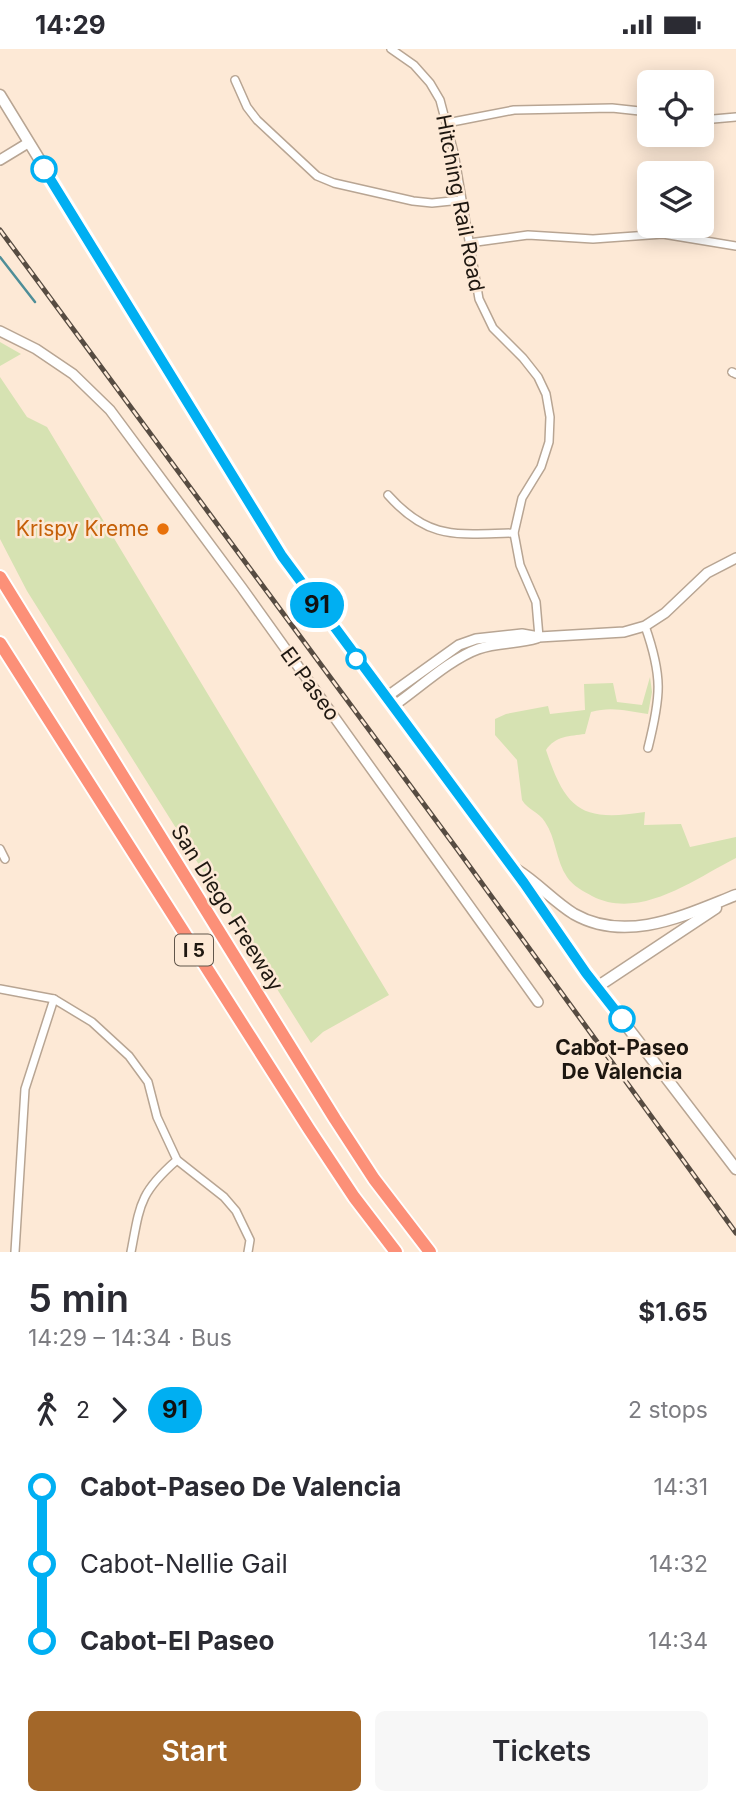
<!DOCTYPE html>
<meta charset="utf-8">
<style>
body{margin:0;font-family:Inter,sans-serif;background:#f7f7f7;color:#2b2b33;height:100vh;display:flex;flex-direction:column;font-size:26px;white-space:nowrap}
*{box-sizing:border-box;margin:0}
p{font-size:23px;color:#7c7c81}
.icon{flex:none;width:38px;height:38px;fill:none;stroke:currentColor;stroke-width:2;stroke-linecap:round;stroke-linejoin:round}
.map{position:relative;height:1203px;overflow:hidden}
.panel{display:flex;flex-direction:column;background:#fff;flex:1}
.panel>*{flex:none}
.badge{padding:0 14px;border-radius:23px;font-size:24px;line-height:46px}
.buttons{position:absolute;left:637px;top:21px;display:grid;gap:14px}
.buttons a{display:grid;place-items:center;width:77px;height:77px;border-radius:10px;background:#fff;box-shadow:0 4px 18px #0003;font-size:35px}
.map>.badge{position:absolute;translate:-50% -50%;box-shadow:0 0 0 4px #fff}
.legs{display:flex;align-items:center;gap:10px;height:77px;padding:0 28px;font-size:23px}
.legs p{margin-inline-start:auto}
.head{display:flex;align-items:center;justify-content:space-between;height:119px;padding:0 28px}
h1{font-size:38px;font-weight:600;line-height:52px}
.primary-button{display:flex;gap:14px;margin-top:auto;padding:14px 28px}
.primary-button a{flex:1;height:80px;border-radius:10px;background:#a36729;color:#fff;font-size:28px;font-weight:600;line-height:80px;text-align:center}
.primary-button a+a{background:#f7f7f7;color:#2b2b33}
ul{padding:0 28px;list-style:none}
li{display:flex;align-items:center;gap:24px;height:77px;font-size:26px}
li i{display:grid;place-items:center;width:10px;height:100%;margin:0 9px;background:currentColor}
li i::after{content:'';width:18px;height:18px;margin:-9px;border:5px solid;border-radius:50%;background:#fff}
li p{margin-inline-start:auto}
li:first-child i{background:linear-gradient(#0000 50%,currentColor 0)}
li:last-child i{background:linear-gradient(currentColor 50%,#0000 0)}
.status{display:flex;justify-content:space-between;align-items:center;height:49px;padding:0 35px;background:#fff;direction:ltr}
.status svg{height:19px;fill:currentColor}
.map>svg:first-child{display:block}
</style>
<div class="status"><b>14:29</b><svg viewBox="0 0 49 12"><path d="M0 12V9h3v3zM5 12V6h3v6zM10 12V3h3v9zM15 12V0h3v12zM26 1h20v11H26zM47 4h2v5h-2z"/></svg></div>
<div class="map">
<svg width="736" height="1203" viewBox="0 0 736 1203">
<rect width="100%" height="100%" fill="#fde9d6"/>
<g fill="#d6e2b2">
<polygon points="0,293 21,305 0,317"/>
<polygon points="0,328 27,368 47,378 389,946 323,983 311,994 27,542 0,490"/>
<path d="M 650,628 L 652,643 L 648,665 C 628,662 611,657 591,663 L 585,685 C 570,687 555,687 546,701 C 566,761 581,773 645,763 L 644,776 L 681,775 L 690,798 L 736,788 L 736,809 C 694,830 640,872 592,847 C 583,842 573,837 567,828 C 556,812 556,789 545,773 C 539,763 528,761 522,751 L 517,711 L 495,686 L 495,670 L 506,665 L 548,657 L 550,665 L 585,661 L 584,635 L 613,634 L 617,653 L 642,656 Z"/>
</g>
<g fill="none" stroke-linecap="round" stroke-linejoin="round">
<polyline stroke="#4f8e98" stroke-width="2.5" points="0,208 35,253"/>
<defs>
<g id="minor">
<polyline points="391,0 414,16 430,34 440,51 454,104 479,250 493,279 523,309 538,328 546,345 550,368 549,393 541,418 522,449 514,484 520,516 536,553 539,588"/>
<polyline points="235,31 247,58 257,71 317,127 334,134 413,152 432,154 461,151"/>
<polyline points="702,71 736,68"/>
<polyline points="447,74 514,61 612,59 649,63"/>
<polyline points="469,194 528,186 593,190 663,185 736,197"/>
<polyline points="732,323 736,325"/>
<path d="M 388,446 C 429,492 457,485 514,484"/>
<path d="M 645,577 C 663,628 661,647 648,699"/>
<polyline points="0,800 5,810"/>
<polyline points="0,940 54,950 92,973 129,1007 148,1033 157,1068 177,1111 224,1148 236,1162 250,1191 248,1203"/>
<polyline points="15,1203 25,1040 54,950"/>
<path d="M 131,1203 C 140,1156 139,1144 177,1111"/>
</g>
<g id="tertiary">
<polyline points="0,111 28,94"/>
<polyline points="0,282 36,300 73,325 110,361 242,539 538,953"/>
<polyline points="385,649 459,596 476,590 522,585 539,588 624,583 645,577 665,564 707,524 736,509"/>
<path d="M 392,658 C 417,641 450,610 478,600 C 497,593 518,595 537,589"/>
</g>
<g id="secondary">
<polyline points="0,46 282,507 524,834 586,924 736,1120"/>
<path d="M 517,821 C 538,834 553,852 574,865 C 627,895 685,866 736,846"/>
<polyline points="597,938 716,859"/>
</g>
<g id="motorway">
<polyline points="0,528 335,1070 374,1130 430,1203"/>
<polyline points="0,594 309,1080 354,1148 396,1203"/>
</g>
</defs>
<use href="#minor" stroke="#b8a593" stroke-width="10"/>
<use href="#tertiary" stroke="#b8a593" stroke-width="12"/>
<use href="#secondary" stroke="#b8a593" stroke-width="13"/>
<use href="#motorway" stroke="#fff" stroke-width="16"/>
<use href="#minor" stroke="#fff" stroke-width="7"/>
<use href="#tertiary" stroke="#fff" stroke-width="9"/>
<use href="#secondary" stroke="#fff" stroke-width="10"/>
<use href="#motorway" stroke="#fc9078" stroke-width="12"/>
<defs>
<polyline id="rail" points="0,181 457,800 736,1184"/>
</defs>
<use href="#rail" stroke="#574c42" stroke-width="5"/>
<use href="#rail" stroke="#fde9d6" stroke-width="2.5" stroke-dasharray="8" stroke-linecap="butt"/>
</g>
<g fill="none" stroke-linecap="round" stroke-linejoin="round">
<defs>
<polyline id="line-1" points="44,120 282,507 524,834 586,924 622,970"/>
</defs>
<use href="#line-1" stroke="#fff" stroke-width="16"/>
<use href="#line-1" stroke="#00aff2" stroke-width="10"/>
</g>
<g fill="#fff" stroke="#00aff2" stroke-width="3.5">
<circle cx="44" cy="120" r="12"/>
<circle cx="356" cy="610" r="9"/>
<circle cx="622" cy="970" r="12"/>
</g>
<circle fill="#e8710a" stroke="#fde9d6" stroke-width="2.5" cx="163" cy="480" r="7"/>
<g text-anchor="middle" stroke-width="5" stroke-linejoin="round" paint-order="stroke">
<rect fill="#fde9d6" stroke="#61564b" stroke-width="2" x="175" y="885.5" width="38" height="31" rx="5"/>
<g font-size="19" font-weight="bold" fill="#1e1710">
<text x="194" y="908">I 5</text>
</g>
<g font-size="21" fill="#1e1710" stroke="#fde9d6">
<text transform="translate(460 154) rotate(79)" y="7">Hitching Rail Road</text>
<text transform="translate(310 635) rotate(54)" y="7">El Paseo</text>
<text transform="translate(227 859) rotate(58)" y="7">San Diego Freeway</text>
</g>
<g font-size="21" fill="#c56008" stroke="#fde9d6" text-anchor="end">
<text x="149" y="487">Krispy Kreme</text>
</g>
<g font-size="21" font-weight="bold" fill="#1e1710" stroke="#fde9d6">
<text x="622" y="1006">Cabot-Paseo<tspan x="622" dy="24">De Valencia</tspan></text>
</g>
</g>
</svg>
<div class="buttons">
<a><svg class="icon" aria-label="locate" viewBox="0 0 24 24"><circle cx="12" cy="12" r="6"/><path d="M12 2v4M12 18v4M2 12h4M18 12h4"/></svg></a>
<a><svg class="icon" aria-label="layers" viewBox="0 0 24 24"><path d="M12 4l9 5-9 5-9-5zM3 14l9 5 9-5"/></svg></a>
</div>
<b class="badge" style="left:317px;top:556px;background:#00aff2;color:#111">91</b>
</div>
<section class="panel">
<div class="head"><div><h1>5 min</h1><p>14:29 – 14:34 · Bus</p></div><b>$1.65</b></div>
<div class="legs"><svg class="icon" aria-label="walk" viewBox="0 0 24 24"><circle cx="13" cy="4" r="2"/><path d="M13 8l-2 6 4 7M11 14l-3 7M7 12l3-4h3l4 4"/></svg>2<svg class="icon" aria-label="forward" viewBox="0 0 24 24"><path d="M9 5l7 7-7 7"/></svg><b class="badge" style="background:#00aff2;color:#111">91</b><p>2 stops</p></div>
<ul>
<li><i style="color:#00aff2"></i><b>Cabot-Paseo De Valencia</b><p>14:31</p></li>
<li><i style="color:#00aff2"></i><span>Cabot-Nellie Gail</span><p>14:32</p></li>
<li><i style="color:#00aff2"></i><b>Cabot-El Paseo</b><p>14:34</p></li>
</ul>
<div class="primary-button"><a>Start</a><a>Tickets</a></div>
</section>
